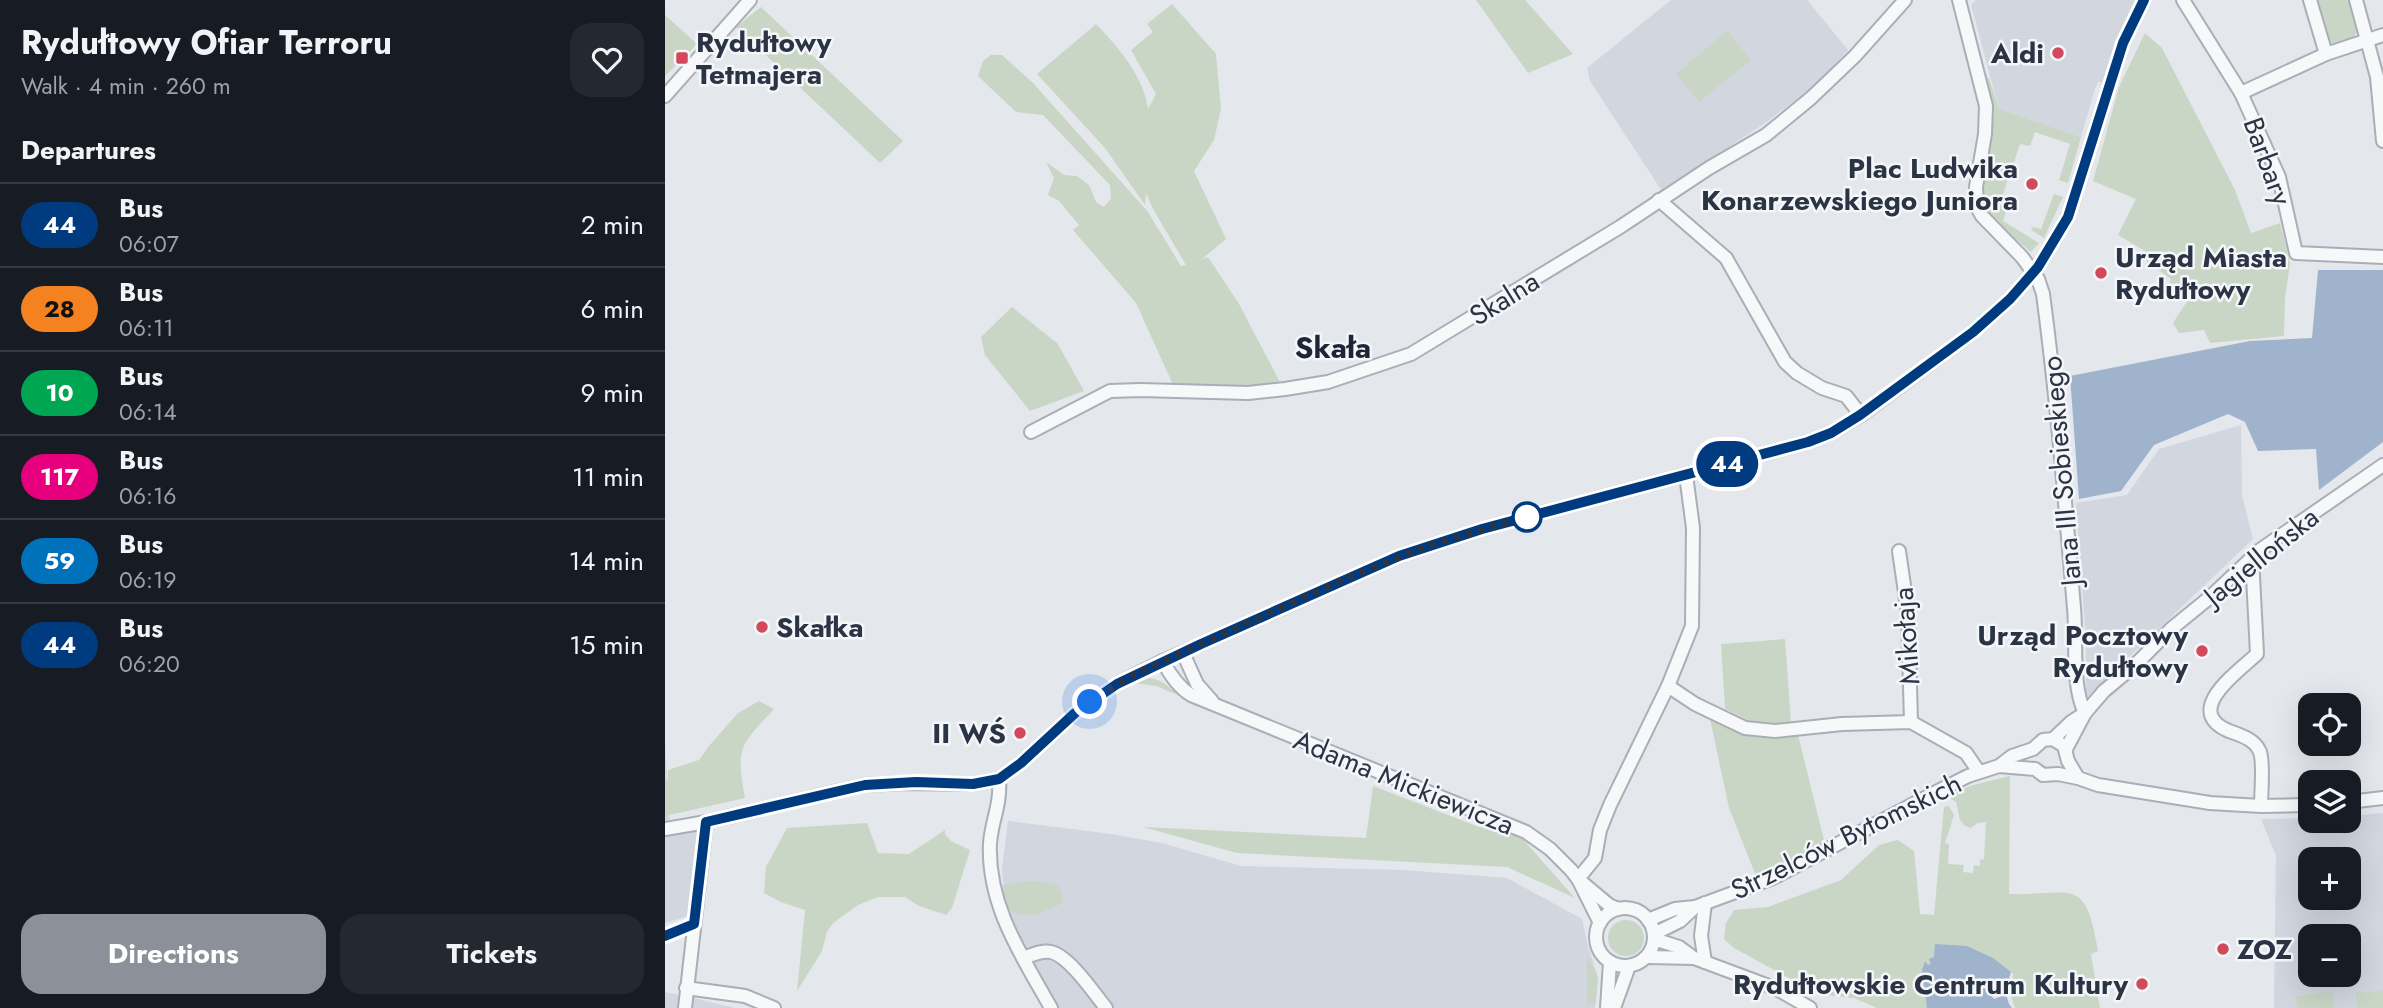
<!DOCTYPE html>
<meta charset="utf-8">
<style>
body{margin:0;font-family:Jost,sans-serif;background:#242831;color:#f1f3f6;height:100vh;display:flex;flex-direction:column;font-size:26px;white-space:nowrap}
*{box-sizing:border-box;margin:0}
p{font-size:23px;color:#9ea1a6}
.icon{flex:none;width:38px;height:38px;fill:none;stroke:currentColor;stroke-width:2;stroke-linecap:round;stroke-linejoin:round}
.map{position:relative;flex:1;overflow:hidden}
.side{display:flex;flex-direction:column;background:#171b24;width:665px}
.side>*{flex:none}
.badge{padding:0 14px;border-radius:23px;font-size:24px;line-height:46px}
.buttons{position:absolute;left:1633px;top:693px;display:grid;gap:14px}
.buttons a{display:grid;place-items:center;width:63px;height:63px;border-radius:14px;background:#171b24;box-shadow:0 7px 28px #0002;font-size:35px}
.you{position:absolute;width:35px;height:35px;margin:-18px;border:5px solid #fff;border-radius:50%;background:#1a73e8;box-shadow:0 0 0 10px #1a73e833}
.map>.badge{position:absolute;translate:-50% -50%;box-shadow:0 0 0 4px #fff}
h2{padding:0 21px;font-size:26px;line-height:63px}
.round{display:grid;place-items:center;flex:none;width:74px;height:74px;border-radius:21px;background:#242831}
.headline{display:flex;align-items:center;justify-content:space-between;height:119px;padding:0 21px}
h1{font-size:33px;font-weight:700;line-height:52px}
.cta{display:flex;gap:14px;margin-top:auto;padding:14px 21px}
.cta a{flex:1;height:80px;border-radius:21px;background:#8c9099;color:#fff;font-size:28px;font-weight:700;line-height:80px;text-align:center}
.cta a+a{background:#242831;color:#f1f3f6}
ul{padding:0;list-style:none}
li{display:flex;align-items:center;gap:21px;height:84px;padding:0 21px;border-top:2px solid #363941}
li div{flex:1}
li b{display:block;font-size:26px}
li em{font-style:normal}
li .badge{min-width:77px;font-weight:700;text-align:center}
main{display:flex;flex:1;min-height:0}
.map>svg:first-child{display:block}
</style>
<main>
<section class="side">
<div class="headline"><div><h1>Rydułtowy Ofiar Terroru</h1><p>Walk · 4 min · 260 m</p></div><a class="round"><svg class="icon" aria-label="heart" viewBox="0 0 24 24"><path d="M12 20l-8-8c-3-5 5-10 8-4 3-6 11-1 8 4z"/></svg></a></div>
<h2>Departures</h2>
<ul>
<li><span class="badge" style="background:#003b80;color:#fff">44</span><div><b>Bus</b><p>06:07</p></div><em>2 min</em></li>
<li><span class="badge" style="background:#f58220;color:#111">28</span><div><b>Bus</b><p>06:11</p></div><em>6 min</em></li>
<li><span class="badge" style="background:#00a651;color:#fff">10</span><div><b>Bus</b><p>06:14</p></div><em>9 min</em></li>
<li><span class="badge" style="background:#e6007e;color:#fff">117</span><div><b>Bus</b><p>06:16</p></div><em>11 min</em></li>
<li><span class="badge" style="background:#0072bc;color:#fff">59</span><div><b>Bus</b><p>06:19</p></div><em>14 min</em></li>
<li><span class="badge" style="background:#003b80;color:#fff">44</span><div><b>Bus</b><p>06:20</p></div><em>15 min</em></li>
</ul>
<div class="cta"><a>Directions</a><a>Tickets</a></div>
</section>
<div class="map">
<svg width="1718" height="1008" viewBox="0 0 1718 1008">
<rect width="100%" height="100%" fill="#e4e7ec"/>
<g fill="#d2d6de" fill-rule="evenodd">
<polygon points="1006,0 1142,0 1183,50 1154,82 1103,121 997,191 925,81 922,68"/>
<polygon points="1311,0 1470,0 1451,39 1439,83 1433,82 1430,89 1416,137 1334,109 1306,5"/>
<polygon points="1576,425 1577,496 1588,539 1421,698 1421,639 1411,503 1462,495 1494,449"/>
<polygon points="0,744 5,825 41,822 30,914 0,923"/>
<path d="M 1718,813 L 1718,1008 L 1609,1008 L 1611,856 L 1596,819 L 1645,818 L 1645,821 L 1684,821 L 1684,816 ZM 1645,859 L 1684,859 L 1684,898 L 1645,898 ZM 1645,936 L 1684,936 L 1684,975 L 1645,975 Z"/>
<polygon points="343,821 446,834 497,843 576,866 739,870 842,878 917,919 923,946 933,977 930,1008 394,1008 340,911 337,868"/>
<polygon points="0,992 20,996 70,1008 0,1008"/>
</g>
<g fill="#c9d6c5">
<polygon points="811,0 860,0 908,54 863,73"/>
<path d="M 1649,0 L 1686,0 L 1694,30 C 1687,41 1678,44 1665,43 L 1659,38 Z"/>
<path d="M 507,4 L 551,54 L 556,109 L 549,140 L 529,171 L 561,239 L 537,259 L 543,257 L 574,304 L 617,386 L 582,390 L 509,387 L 471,303 L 408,230 L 414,225 L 394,201 L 383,195 L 389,178 L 381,162 L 399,175 L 412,176 L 424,185 L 431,202 L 439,207 L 446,199 L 445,185 L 378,115 L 351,112 L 313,76 L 318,61 L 326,55 L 337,55 L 368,83 L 483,212 L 516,266 L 521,265 L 488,209 L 481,193 L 480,205 L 440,148 L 372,74 L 431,24 C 454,48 479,77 483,109 L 491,94 L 466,50 L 488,32 L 482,24 Z"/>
<polygon points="96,7 238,141 215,163 71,27"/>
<polygon points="0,15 32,44 0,76"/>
<polygon points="1062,31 1086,60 1034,102 1011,74"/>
<polygon points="1480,33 1497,48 1570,190 1586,233 1615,223 1625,263 1620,298 1619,336 1545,343 1539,330 1514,333 1508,323 1525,297 1504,284 1506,279 1477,258 1480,251 1453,235 1471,199 1428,181 1454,87"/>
<path d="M 1324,78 L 1334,109 L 1416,137 L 1403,183 L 1394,180 L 1405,144 L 1370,132 L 1365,146 L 1355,144 L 1336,200 L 1343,204 L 1338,221 L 1374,243 L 1366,252 C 1347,235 1319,218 1315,191 L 1320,79 Z"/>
<polygon points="1389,194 1398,197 1379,238 1366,230 1368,227 1376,229"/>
<polygon points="347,307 393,344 419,391 365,411 320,355 316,337"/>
<polygon points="1120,639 1126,723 1093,725 1060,709 1056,644"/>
<path d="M 480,678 C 496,678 502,685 513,695 L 491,686 L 468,683 Z"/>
<path d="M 94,701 L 109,709 C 74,747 71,747 80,798 L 0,816 L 0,781 L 3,780 L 3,770 L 34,760 L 44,746 L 73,713 Z"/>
<polygon points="1044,714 1076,730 1129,731 1133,735 1160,844 1091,876 1064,808"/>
<path d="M 1345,776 L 1344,894 C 1408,896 1420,874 1433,951 L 1426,954 L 1435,1008 L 1212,1008 L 1189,998 L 1153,994 L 1069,948 L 1059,939 L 1061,923 L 1069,910 L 1103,907 L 1176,880 L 1214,845 L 1233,840 L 1249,851 L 1255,914 L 1269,915 L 1279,807 L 1284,806 L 1289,815 L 1280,843 L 1284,844 L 1283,864 L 1299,865 L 1298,872 L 1308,873 L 1309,865 L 1315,866 L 1315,860 L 1319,859 L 1321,822 L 1313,823 L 1306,828 L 1300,826 L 1295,820 L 1291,802 L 1282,796 L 1308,785 Z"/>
<polygon points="708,786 814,827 856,837 910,898 842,867 572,853 478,827 701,838"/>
<polygon points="202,823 213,853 244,854 280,830 280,834 286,841 305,850 287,908 281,915 254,906 240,897 213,897 193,905 168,923 162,932 157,951 132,991 140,910 116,902 99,893 101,867 122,828"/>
<path d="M 362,881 L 379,882 L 392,885 L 398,895 L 397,903 C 377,913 360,922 340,907 L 338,885 Z"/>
<circle cx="961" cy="938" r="18"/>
<polygon points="922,955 933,977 931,1002 922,1006"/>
<polygon points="1718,991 1718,1008 1692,1008 1691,993"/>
<polygon points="1667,992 1669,1008 1632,1008 1631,996"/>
</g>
<g fill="#9fb4cc">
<polygon points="1653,270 1718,270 1718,442 1654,490 1651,449 1593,451 1580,422 1563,414 1489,445 1456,491 1414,499 1405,376 1585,341 1647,338"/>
<polygon points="1270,944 1302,946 1328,958 1346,972 1341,993 1347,1008 1262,1008 1257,970 1260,961 1263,965 1266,964 1264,959 1269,957"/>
</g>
<polygon fill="#e4e7ec" points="1346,972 1348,974 1345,993 1350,1008 1347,1008 1344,1004 1341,994 1329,999 1324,993 1324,989 1329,985 1341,989"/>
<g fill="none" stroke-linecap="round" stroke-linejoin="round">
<defs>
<g id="minor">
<path d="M 1294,0 L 1321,106 L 1320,134 L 1311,187 L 1312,207 L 1317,216 L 1357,257 L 1373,279 L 1378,294 C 1392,398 1400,503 1409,608 C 1412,639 1406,685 1420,713"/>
<polyline points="1518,0 1576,93 1614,177 1631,253 1718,257"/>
<polyline points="1645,0 1661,54"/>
<polyline points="1691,0 1712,77 1718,141"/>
<polyline points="1576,93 1661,54 1718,35"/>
<polyline points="0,96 85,0"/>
<polyline points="994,200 1061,258 1120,362 1132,373 1157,388 1181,396 1196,415"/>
<polyline points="366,432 445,391 476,390 583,393 620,389 663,382 746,354 955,227 1044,168 1101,135 1146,98 1190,56 1240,0"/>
<polyline points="1234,551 1243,613 1246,722"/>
<path d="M 1587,557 L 1592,654 C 1574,671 1516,711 1564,731 C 1575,735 1590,739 1595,752 C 1599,763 1596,793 1596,806"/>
<polyline points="518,653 532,684 547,701"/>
<path d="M 498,661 C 505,675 513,687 526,695 L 861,832 L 885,849 L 906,870 L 913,879 L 935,923"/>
<polyline points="1003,686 1030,704 1080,728 1110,731 1177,724 1246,722 1301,753 1314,772"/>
<polyline points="1388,739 1399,746 1403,761 1413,778"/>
<polyline points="1401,749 1420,713"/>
<polyline points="1334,766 1370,769 1378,775 1393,774 1413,778 1433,785 1545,803 1596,806 1645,805"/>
<path d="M 334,779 C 336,805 327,819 325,843 C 322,905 357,956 386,1008"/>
<polyline points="1684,802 1718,798"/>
<polyline points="0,829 41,822 199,785 241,783 308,784 334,779 356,763 410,713 452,684 498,661 734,556 817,529 1143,442 1166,433 1196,415 1308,332 1345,299 1373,267 1403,217 1458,43 1479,0"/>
<polyline points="913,879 930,858 935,830 945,805 1003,686 1027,626 1028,528 1021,475"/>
<polyline points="913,879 944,905 953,909"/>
<polyline points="1040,903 1036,936 1040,962"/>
<circle cx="960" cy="937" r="29"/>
<polyline points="983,920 1010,909 1030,907 1108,878 1275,790 1303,776 1334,766 1347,756 1368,749 1378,740 1388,739 1406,722 1420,713 1439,691 1469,666 1506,629 1544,598 1595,550 1718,465"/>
<polyline points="989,934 1015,921 1030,907"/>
<polyline points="989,939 1014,947 1029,958 1112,989 1145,1008"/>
<polyline points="982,957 1029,958"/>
<path d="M 358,958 C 367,955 376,950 386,952 C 404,956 429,993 441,1008"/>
<polyline points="21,988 80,996 109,1008"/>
<polyline points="20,1008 41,822"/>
<polyline points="942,1008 945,962"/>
<polyline points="949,1008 964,966"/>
</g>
</defs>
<use href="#minor" stroke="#a9aeb7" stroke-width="16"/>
<use href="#minor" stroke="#f7f8fa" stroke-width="12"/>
</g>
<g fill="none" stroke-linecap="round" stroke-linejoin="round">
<defs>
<polyline id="line" points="0,936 29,924 41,822 200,785 251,782 308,784 334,779 356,763 410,713 452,684 536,644 734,556 817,529 1143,442 1166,433 1195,415 1308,332 1345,299 1373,267 1403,217 1458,43 1479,0"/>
</defs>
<use href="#line" stroke="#fff" stroke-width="16"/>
<use href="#line" stroke="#003b80" stroke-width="10"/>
<polyline stroke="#2b3445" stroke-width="7" stroke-dasharray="0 12.6" points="425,702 470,674 684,577 768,544 862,517"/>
</g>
<g fill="#d1495b" stroke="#f4f6f9" stroke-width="2.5">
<circle cx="1393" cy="53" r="7"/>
<rect x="10" y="51" width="14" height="14" rx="3.5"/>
<circle cx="1367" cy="184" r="7"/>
<circle cx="1436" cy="273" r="7"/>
<circle cx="97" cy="627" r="7"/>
<circle cx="1537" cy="651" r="7"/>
<circle cx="355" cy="733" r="7"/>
<circle cx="1558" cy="949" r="7"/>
<circle cx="1477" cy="984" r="7"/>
</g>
<circle fill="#fff" stroke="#003b80" stroke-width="3.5" cx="862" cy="517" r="14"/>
<g text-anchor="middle" stroke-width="5" stroke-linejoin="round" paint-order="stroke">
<g font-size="28" font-weight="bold" fill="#2b3445" stroke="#f4f6f9" text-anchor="end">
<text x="31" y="52" text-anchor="start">Rydułtowy<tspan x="31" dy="32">Tetmajera</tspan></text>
<text x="1379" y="63">Aldi</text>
<text x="1353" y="178">Plac Ludwika<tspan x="1353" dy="32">Konarzewskiego Juniora</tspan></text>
<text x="1450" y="267" text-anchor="start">Urząd Miasta<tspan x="1450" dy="32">Rydułtowy</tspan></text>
<text x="111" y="637" text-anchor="start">Skałka</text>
<text x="1523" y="645">Urząd Pocztowy<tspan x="1523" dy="32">Rydułtowy</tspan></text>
<text x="341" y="743">II WŚ</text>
<text x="1572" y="959" text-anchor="start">ZOZ</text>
<text x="1463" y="994">Rydułtowskie Centrum Kultury</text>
</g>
<g font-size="28" fill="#2b3445" stroke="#f4f6f9">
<text transform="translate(1603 161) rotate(70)" y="10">Barbary</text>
<text transform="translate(839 298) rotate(-32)" y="10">Skalna</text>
<text transform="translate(1396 471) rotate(-95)" y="10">Jana III Sobieskiego</text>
<text transform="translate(1596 556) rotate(-39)" y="10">Jagiellońska</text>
<text transform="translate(1241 636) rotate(-94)" y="10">Mikołaja</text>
<text transform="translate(739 782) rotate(22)" y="10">Adama Mickiewicza</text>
<text transform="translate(1181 836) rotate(-26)" y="10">Strzelców Bytomskich</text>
</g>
<g font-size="30" font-weight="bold" fill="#1d2536" stroke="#f4f6f9">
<text x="668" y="358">Skała</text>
</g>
</g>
</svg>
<div class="buttons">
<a><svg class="icon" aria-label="locate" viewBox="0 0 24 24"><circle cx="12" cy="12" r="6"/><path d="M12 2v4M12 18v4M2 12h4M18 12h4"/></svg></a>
<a><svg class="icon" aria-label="layers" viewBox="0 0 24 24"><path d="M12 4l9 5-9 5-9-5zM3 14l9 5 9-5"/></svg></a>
<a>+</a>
<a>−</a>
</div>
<div class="you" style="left:425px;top:702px"></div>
<b class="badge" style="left:1062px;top:464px;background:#003b80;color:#fff">44</b>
</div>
</main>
